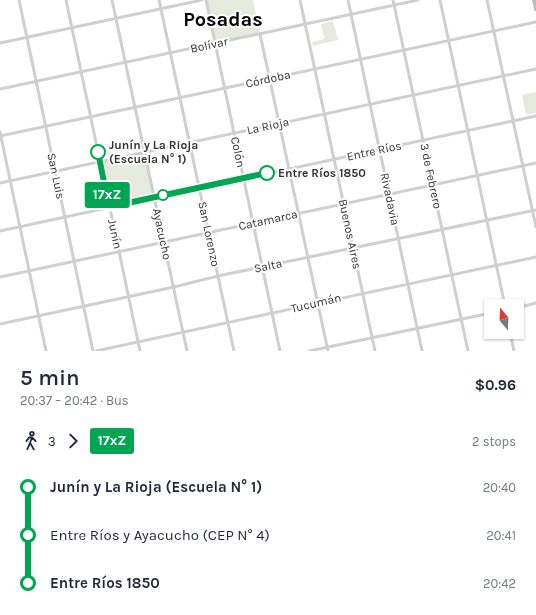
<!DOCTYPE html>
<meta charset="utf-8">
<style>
body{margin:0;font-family:Karla,sans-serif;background:#f6f6f7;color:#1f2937;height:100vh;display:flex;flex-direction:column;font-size:15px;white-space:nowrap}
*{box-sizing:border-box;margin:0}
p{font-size:13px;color:#747a83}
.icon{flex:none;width:22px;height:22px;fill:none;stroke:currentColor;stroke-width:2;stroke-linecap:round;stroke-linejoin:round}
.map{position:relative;height:351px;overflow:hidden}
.side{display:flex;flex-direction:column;background:#fff;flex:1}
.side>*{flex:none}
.badge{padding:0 8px;border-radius:3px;font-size:14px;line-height:26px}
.needle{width:26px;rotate:341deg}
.tools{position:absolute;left:484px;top:299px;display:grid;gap:8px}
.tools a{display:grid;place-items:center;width:40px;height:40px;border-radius:0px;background:#fff;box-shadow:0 1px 3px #0004;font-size:20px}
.map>.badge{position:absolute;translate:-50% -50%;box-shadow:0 0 0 2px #fff}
.legs{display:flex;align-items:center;gap:6px;height:44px;padding:0 20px;font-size:13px}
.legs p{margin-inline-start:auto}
.overview{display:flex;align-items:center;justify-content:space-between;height:68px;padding:0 20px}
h1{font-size:22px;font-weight:600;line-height:30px}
ul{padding:0 20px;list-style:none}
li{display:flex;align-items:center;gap:14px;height:48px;font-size:15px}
li i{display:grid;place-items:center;width:6px;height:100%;margin:0 5px;background:currentColor}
li i::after{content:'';width:10px;height:10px;margin:-5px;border:3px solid;border-radius:50%;background:#fff}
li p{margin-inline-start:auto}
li:first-child i{background:linear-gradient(#0000 50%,currentColor 0)}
li:last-child i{background:linear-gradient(currentColor 50%,#0000 0)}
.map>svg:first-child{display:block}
</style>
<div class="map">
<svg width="536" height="351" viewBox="0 0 536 351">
<rect width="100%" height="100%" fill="#fff"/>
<g fill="#e5eade">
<polygon points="206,0 253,0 260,34 215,43"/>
<polygon points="333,21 338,40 313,46 312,42 324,39 321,24"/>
<polygon points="536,92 536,113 526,115 522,95"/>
<polygon points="144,153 153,197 110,206 101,162"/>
</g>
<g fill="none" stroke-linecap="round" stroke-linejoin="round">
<g stroke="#cfcfcf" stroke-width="3">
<polyline points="19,0 93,351"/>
<polyline points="66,0 140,351"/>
<polyline points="112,0 187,351"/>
<polyline points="159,0 234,351"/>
<polyline points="206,0 280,351"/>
<polyline points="300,0 375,351"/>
<polyline points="348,0 422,351"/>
<polyline points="393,0 468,351"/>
<polyline points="440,0 505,306"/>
<polyline points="487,0 536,227"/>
<polyline points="260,34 328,351"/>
<polyline points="0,43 202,0"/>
<polyline points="0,89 418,0"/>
<polyline points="0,132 46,351"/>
<polyline points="0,136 536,22"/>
<polyline points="0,183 536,69"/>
<polyline points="0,231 536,116"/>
<polyline points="0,277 536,163"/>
<polyline points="517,308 536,303"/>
<polyline points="0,324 174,287 218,276 536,210"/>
<polyline points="510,332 514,351"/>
<path d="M 96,351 C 243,319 389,288 536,257"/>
<polyline points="309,351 491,313"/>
</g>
<polyline stroke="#bcbcbc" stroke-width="4" points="534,0 536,9"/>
</g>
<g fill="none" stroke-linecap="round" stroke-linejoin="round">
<defs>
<polyline id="line-1" points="98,152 109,207 267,173"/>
</defs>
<use href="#line-1" stroke="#fff" stroke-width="9"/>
<use href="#line-1" stroke="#00a651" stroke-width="6"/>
</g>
<g fill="#fff" stroke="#00a651" stroke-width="2">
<circle cx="98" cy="152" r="7"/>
<circle cx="267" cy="173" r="7"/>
<circle cx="163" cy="195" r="5"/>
</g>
<g text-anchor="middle" stroke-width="4" stroke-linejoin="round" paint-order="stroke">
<g font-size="12" fill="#323232" stroke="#fff">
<text transform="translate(209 45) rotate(-12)" y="4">Bolívar</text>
<text transform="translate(268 79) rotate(-12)" y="4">Córdoba</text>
<text transform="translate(268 126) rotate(-12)" y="4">La Rioja</text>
<text transform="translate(374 151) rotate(-12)" y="4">Entre Ríos</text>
<text transform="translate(238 152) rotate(78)" y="4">Colón</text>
<text transform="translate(56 176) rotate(78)" y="4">San Luis</text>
<text transform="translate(431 176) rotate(78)" y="4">3 de Febrero</text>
<text transform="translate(390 199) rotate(78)" y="4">Rivadavia</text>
<text transform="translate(268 220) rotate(-12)" y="4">Catamarca</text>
<text transform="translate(115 234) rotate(78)" y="4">Junín</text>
<text transform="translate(162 234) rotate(78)" y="4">Ayacucho</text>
<text transform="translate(209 234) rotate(78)" y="4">San Lorenzo</text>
<text transform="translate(350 234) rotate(78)" y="4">Buenos Aires</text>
<text transform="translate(268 266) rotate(-12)" y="4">Salta</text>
<text transform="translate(316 303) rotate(-13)" y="4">Tucumán</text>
</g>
<g font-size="12" font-weight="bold" fill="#323232" stroke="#fff" text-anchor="start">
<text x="109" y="149">Junín y La Rioja<tspan x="109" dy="14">(Escuela N° 1)</tspan></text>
<text x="278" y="177">Entre Ríos 1850</text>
</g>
<g font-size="20" font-weight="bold" fill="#000" stroke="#fff">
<text x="223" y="26">Posadas</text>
</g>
</g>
</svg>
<div class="tools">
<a><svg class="needle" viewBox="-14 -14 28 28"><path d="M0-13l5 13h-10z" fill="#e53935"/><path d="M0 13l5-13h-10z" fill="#747a83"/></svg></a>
</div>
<b class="badge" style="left:107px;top:195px;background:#00a651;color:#fff">17xZ</b>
</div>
<section class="side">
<div class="overview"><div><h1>5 min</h1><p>20:37 – 20:42 · Bus</p></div><b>$0.96</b></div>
<div class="legs"><svg class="icon" aria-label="walk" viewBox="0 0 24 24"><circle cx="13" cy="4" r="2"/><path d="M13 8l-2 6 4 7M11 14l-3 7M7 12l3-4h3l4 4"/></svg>3<svg class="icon" aria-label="forward" viewBox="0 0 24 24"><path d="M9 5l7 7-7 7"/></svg><b class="badge" style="background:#00a651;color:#fff">17xZ</b><p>2 stops</p></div>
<ul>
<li><i style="color:#00a651"></i><b>Junín y La Rioja (Escuela N° 1)</b><p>20:40</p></li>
<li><i style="color:#00a651"></i><span>Entre Ríos y Ayacucho (CEP N° 4)</span><p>20:41</p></li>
<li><i style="color:#00a651"></i><b>Entre Ríos 1850</b><p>20:42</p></li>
</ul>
</section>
